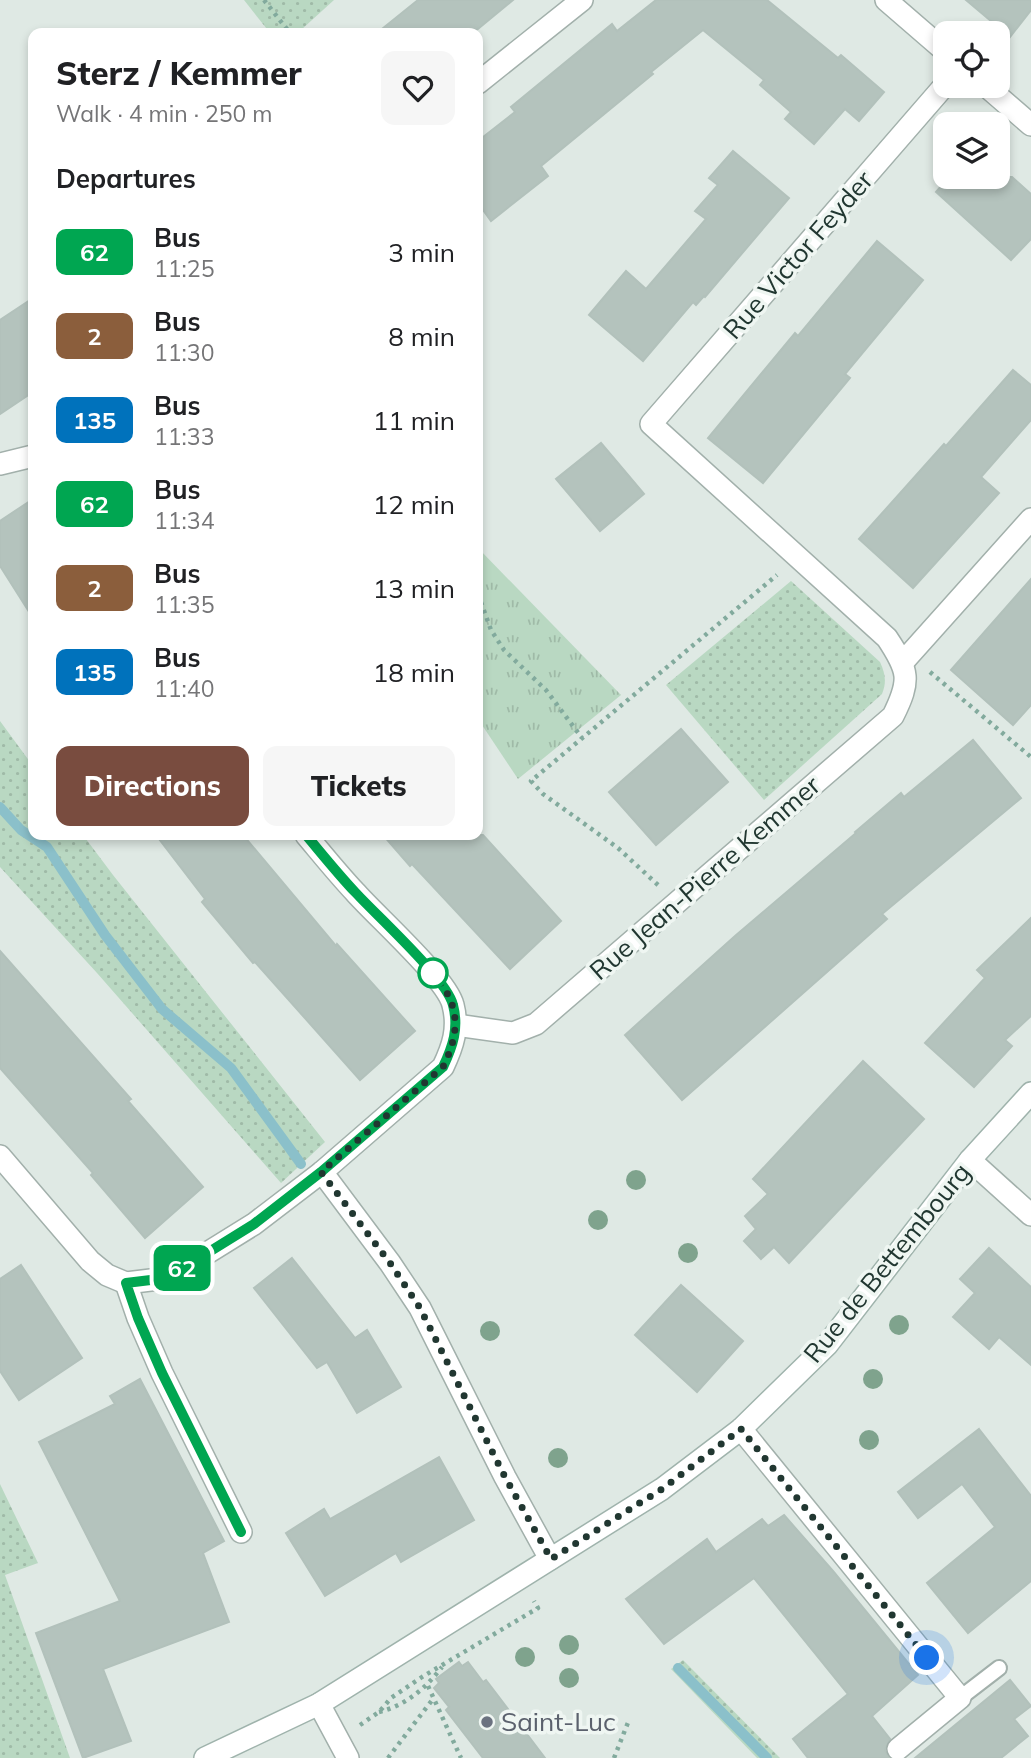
<!DOCTYPE html>
<meta charset="utf-8">
<style>
body{margin:0;font-family:Mulish,sans-serif;background:#f6f6f6;color:#202124;height:100vh;display:flex;flex-direction:column;font-size:26px;white-space:nowrap}
*{box-sizing:border-box;margin:0}
p{font-size:23px;color:#757577}
.icon{flex:none;width:38px;height:38px;fill:none;stroke:currentColor;stroke-width:2;stroke-linecap:round;stroke-linejoin:round}
.map{position:relative;flex:1;overflow:hidden}
.panel{position:absolute;left:28px;top:28px;width:455px;height:812px;display:flex;flex-direction:column;background:#fff;border-radius:14px;box-shadow:0 4px 10px #0003}
.panel>*{flex:none}
.badge{padding:0 14px;border-radius:10px;font-size:24px;line-height:46px}
.controls{position:absolute;left:933px;top:21px;display:grid;gap:14px}
.controls a{display:grid;place-items:center;width:77px;height:77px;border-radius:14px;background:#fff;box-shadow:0 4px 10px #0003;font-size:35px}
.you{position:absolute;width:35px;height:35px;margin:-18px;border:5px solid #fff;border-radius:50%;background:#1a73e8;box-shadow:0 0 0 10px #1a73e833}
.map>.badge{position:absolute;translate:-50% -50%;box-shadow:0 0 0 4px #fff}
h2{padding:0 28px;font-size:26px;line-height:63px}
.round{display:grid;place-items:center;flex:none;width:74px;height:74px;border-radius:14px;background:#f6f6f6}
.overview{display:flex;align-items:center;justify-content:space-between;height:119px;padding:0 28px}
h1{font-size:33px;font-weight:800;line-height:52px}
.action{display:flex;gap:14px;margin-top:auto;padding:14px 28px}
.action a{flex:1;height:80px;border-radius:14px;background:#794c3f;color:#fff;font-size:28px;font-weight:800;line-height:80px;text-align:center}
.action a+a{background:#f6f6f6;color:#202124}
ul{padding:0;list-style:none}
li{display:flex;align-items:center;gap:21px;height:84px;padding:0 28px}
li div{flex:1}
li b{display:block;font-size:26px}
li em{font-style:normal}
li .badge{min-width:77px;font-weight:700;text-align:center}
.map>svg:first-child{display:block}
</style>
<div class="map">
<svg width="1031" height="1758" viewBox="0 0 1031 1758">
<defs>
<pattern id="grass-dots" width="8" height="8" patternUnits="userSpaceOnUse" patternTransform="scale(1.75)"><rect width="8" height="8" fill="#b9d8c2"/><path d="M2 2h.1M6 6h.1" fill="none" stroke="#9fbaa7" stroke-width="1.8" stroke-linecap="round"/></pattern>
<pattern id="park-tufts" width="24" height="20" patternUnits="userSpaceOnUse" patternTransform="scale(1.75)"><rect width="24" height="20" fill="#b9d8c2"/><path d="M3 7l-1-3M5 7V3M7 7l1-3M15 17l-1-3M17 17v-4M19 17l1-3" fill="none" stroke="#9fbaa7"/></pattern>
</defs>
<rect width="100%" height="100%" fill="#dfe9e4"/>
<g fill="url(#grass-dots)">
<polygon points="244,0 334,0 301,30 270,33"/>
<path d="M 791,581 L 880,662 C 885,673 887,682 882,694 L 764,800 L 666,685 Z"/>
<polygon points="0,721 33,766 33,835 83,835 113,875 325,1142 281,1183 97,973 0,867"/>
<polygon points="0,1484 38,1563 5,1575 70,1758 0,1758"/>
<polygon points="683,1660 780,1758 757,1758 671,1669"/>
</g>
<polygon fill="url(#park-tufts)" points="478,548 621,695 518,779 478,719"/>
<g fill="none" stroke-linecap="round" stroke-linejoin="round">
<g stroke="#8bc0ca" stroke-width="10">
<polyline points="0,807 21,830 47,847 105,935 162,1009 231,1068 301,1164"/>
<polyline points="678,1668 767,1758"/>
</g>
</g>
<g fill="#b4c3bd" stroke="#b2c1bb" stroke-width="2">
<polygon points="418,0 513,0 473,33 377,33"/>
<polygon points="656,0 767,0 838,58 841,55 884,92 859,121 845,109 814,144 785,119 791,112 760,85 764,80 703,30 651,72 653,74 541,166 548,176 491,221 478,203 478,141 515,112 511,107 612,24 617,31"/>
<polygon points="966,0 1031,0 1031,10 1010,37"/>
<polygon points="733,151 789,198 705,297 704,296 696,305 693,302 643,361 589,315 626,271 646,289 706,219 695,211 718,185 709,178"/>
<polygon points="949,177 1012,177 1031,194 1031,239 1011,260 936,192"/>
<polygon points="877,241 923,280 845,374 850,378 763,483 708,438 795,333 798,336"/>
<polygon points="33,298 33,392 0,414 0,320"/>
<polygon points="1013,370 1031,385 1031,420 981,477 999,493 913,588 859,539 944,444 946,446"/>
<polygon points="601,443 644,494 600,531 556,479"/>
<polygon points="33,499 33,618 0,566 0,521"/>
<polygon points="1031,579 1031,705 1013,725 951,670"/>
<polygon points="681,729 728,782 656,845 609,792"/>
<polygon points="973,740 1021,798 882,914 887,919 682,1100 625,1035 735,936 856,833 855,832 901,793 904,797"/>
<polygon points="156,835 243,835 336,946 337,944 415,1031 360,1080 255,962 253,963 202,902 205,899"/>
<polygon points="383,835 483,835 561,921 510,969 412,864 410,866"/>
<polygon points="1031,918 1031,1016 1005,1040 1012,1046 974,1087 925,1043 985,978 977,970"/>
<polygon points="0,951 131,1099 128,1101 203,1187 145,1238 91,1175 93,1173 0,1068"/>
<polygon points="863,1061 924,1119 789,1263 774,1247 761,1259 744,1241 756,1229 745,1216 768,1194 753,1179"/>
<polygon points="989,1248 1031,1287 1031,1365 999,1337 989,1349 953,1317 975,1293 960,1279"/>
<polygon points="292,1258 355,1338 367,1330 401,1387 357,1413 327,1362 317,1368 254,1288"/>
<polygon points="21,1265 82,1358 19,1400 0,1371 0,1279"/>
<polygon points="681,1285 743,1341 697,1392 635,1335"/>
<polygon points="140,1379 224,1541 203,1553 229,1622 103,1669 131,1741 83,1758 36,1633 120,1601 39,1442 115,1404 110,1396"/>
<polygon points="979,1429 1031,1496 1031,1581 968,1633 927,1583 995,1527 962,1484 918,1518 898,1492"/>
<polygon points="439,1457 474,1520 401,1562 396,1553 325,1596 286,1533 324,1509 330,1519"/>
<polygon points="784,1515 833,1571 918,1675 872,1716 890,1739 885,1750 889,1758 808,1758 793,1739 848,1694 754,1578 664,1644 626,1599 707,1539 716,1552 762,1519 768,1526"/>
<polygon points="459,1662 462,1666 468,1662 483,1682 486,1680 545,1758 483,1758 446,1710 449,1707 434,1688 439,1683 436,1679"/>
<polygon points="1010,1680 1031,1706 1014,1719 1028,1736 1001,1758 915,1758"/>
</g>
<g fill="none" stroke-linecap="round" stroke-linejoin="round">
<defs>
<polyline id="service" points="960,1698 999,1668"/>
<g id="minor">
<polyline points="886,0 945,51"/>
<polyline points="478,83 582,0"/>
<polyline points="986,86 1031,125"/>
<polyline points="0,464 33,456"/>
<polyline points="903,662 1031,519"/>
<path d="M 456,1025 L 513,1033 L 536,1024 L 893,716 C 911,680 909,671 887,638 L 651,424 L 945,85"/>
<path d="M 0,1156 L 90,1261 L 107,1275 L 126,1283 L 167,1278 L 254,1224 L 322,1172 L 443,1067 C 453,1046 459,1028 453,1005 C 447,979 376,916 355,892 C 338,874 322,854 306,835"/>
<polyline points="970,1160 1031,1215"/>
<polyline points="322,1172 390,1263 420,1308 505,1477 550,1559"/>
<polyline points="126,1283 138,1318 162,1373 241,1532"/>
<polyline points="741,1429 960,1698 898,1749"/>
<polyline points="319,1704 348,1758"/>
</g>
<polyline id="secondary" points="205,1758 319,1704 662,1489 741,1429 827,1345 970,1160 1031,1093"/>
</defs>
<use href="#service" stroke="#a2b0ab" stroke-width="18"/>
<use href="#minor" stroke="#a2b0ab" stroke-width="24"/>
<use href="#secondary" stroke="#9fb3ac" stroke-width="24"/>
<g stroke="#82aa9d" stroke-width="4.5" stroke-dasharray="3.5 5" stroke-linecap="butt">
<polyline points="264,0 290,33"/>
<polyline points="478,594 491,630 504,650 546,690 582,738"/>
<polyline points="930,672 1031,757"/>
<polyline points="658,885 618,848 543,794 531,781 777,575"/>
<polyline points="428,1686 461,1758"/>
<path d="M 379,1712 C 406,1705 425,1689 442,1667"/>
<polyline points="360,1725 379,1712 391,1698 422,1677 538,1608 534,1601"/>
<polyline points="388,1758 433,1699"/>
<polyline points="614,1758 629,1720"/>
</g>
<use href="#service" stroke="#fff" stroke-width="14"/>
<use href="#minor" stroke="#fff" stroke-width="21"/>
<use href="#secondary" stroke="#fff" stroke-width="21"/>
</g>
<g fill="#7fa38d">
<circle cx="636" cy="1180" r="10"/>
<circle cx="598" cy="1220" r="10"/>
<circle cx="688" cy="1253" r="10"/>
<circle cx="899" cy="1325" r="10"/>
<circle cx="490" cy="1331" r="10"/>
<circle cx="873" cy="1379" r="10"/>
<circle cx="869" cy="1440" r="10"/>
<circle cx="558" cy="1458" r="10"/>
<circle cx="569" cy="1645" r="10"/>
<circle cx="525" cy="1657" r="10"/>
<circle cx="569" cy="1678" r="10"/>
</g>
<g fill="none" stroke-linecap="round" stroke-linejoin="round">
<defs>
<path id="line" d="M 241,1532 L 162,1373 L 138,1318 L 126,1283 L 167,1278 L 254,1224 L 321,1172 L 443,1067 C 453,1046 459,1028 453,1005 C 447,979 376,915 355,892 C 338,874 322,854 306,835"/>
</defs>
<use href="#line" stroke="#fff" stroke-width="16"/>
<use href="#line" stroke="#00a651" stroke-width="10"/>
<path stroke="#213731" stroke-width="7" stroke-dasharray="0 12.6" d="M 433,973 C 460,1005 461,1030 443,1067 L 321,1172 L 390,1263 L 420,1308 L 505,1477 L 551,1559 L 662,1489 L 741,1429 L 927,1658"/>
</g>
<circle fill="#fff" stroke="#00a651" stroke-width="3.5" cx="433" cy="973" r="14"/>
<circle fill="#6b7280" stroke="#eff6f2" stroke-width="2.5" cx="487" cy="1722" r="7"/>
<g text-anchor="middle" stroke-width="7" stroke-linejoin="round" paint-order="stroke">
<g font-size="26" fill="#213731" stroke="#eff6f2">
<text transform="translate(798 255) rotate(-49)" y="9">Rue Victor Feyder</text>
<text transform="translate(705 878) rotate(-41)" y="9">Rue Jean-Pierre Kemmer</text>
<text transform="translate(887 1263) rotate(-51)" y="9">Rue de Bettembourg</text>
</g>
<g font-size="26" fill="#5b616d" stroke="#eff6f2" text-anchor="start">
<text x="501" y="1731">Saint-Luc</text>
</g>
</g>
</svg>
<div class="controls">
<a><svg class="icon" aria-label="locate" viewBox="0 0 24 24"><circle cx="12" cy="12" r="6"/><path d="M12 2v4M12 18v4M2 12h4M18 12h4"/></svg></a>
<a><svg class="icon" aria-label="layers" viewBox="0 0 24 24"><path d="M12 4l9 5-9 5-9-5zM3 14l9 5 9-5"/></svg></a>
</div>
<div class="you" style="left:927px;top:1658px"></div>
<b class="badge" style="left:182px;top:1268px;background:#00a651;color:#fff">62</b>
<section class="panel">
<div class="overview"><div><h1>Sterz / Kemmer</h1><p>Walk · 4 min · 250 m</p></div><a class="round"><svg class="icon" aria-label="heart" viewBox="0 0 24 24"><path d="M12 20l-8-8c-3-5 5-10 8-4 3-6 11-1 8 4z"/></svg></a></div>
<h2>Departures</h2>
<ul>
<li><span class="badge" style="background:#00a651;color:#fff">62</span><div><b>Bus</b><p>11:25</p></div><em>3 min</em></li>
<li><span class="badge" style="background:#8b5e3c;color:#fff">2</span><div><b>Bus</b><p>11:30</p></div><em>8 min</em></li>
<li><span class="badge" style="background:#0072bc;color:#fff">135</span><div><b>Bus</b><p>11:33</p></div><em>11 min</em></li>
<li><span class="badge" style="background:#00a651;color:#fff">62</span><div><b>Bus</b><p>11:34</p></div><em>12 min</em></li>
<li><span class="badge" style="background:#8b5e3c;color:#fff">2</span><div><b>Bus</b><p>11:35</p></div><em>13 min</em></li>
<li><span class="badge" style="background:#0072bc;color:#fff">135</span><div><b>Bus</b><p>11:40</p></div><em>18 min</em></li>
</ul>
<div class="action"><a>Directions</a><a>Tickets</a></div>
</section>
</div>
